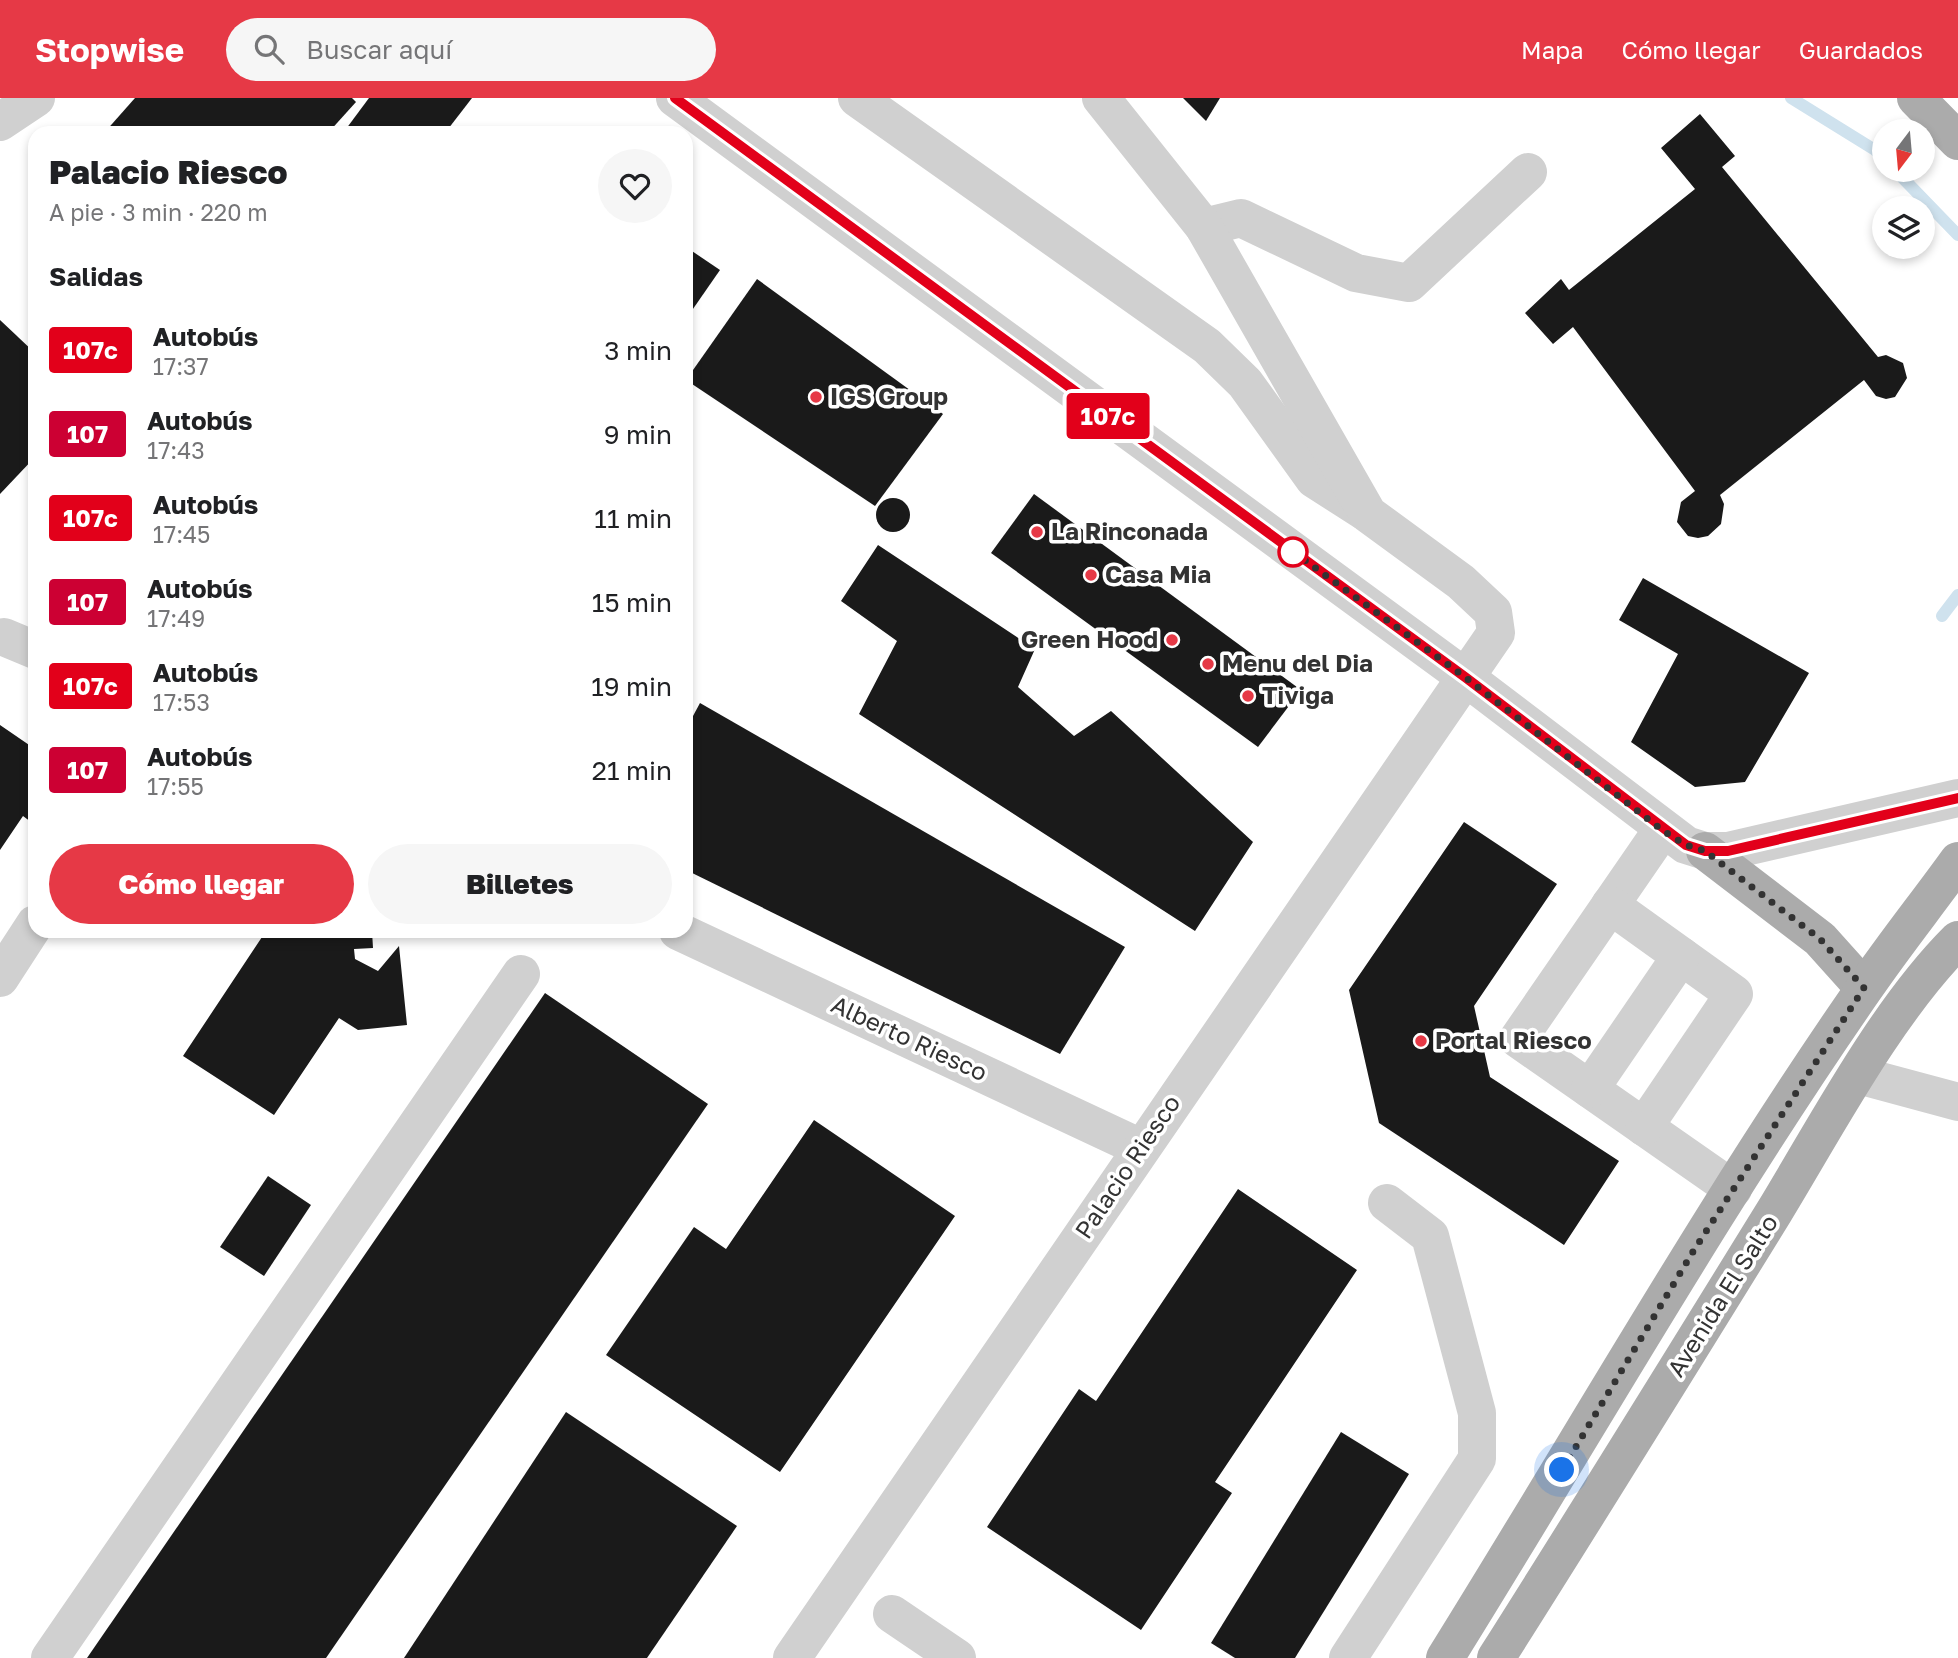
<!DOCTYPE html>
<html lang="es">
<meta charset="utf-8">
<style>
body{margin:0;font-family:"Golos Text",sans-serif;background:#f6f6f6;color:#202124;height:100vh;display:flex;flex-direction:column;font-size:26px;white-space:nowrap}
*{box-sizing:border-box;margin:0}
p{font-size:23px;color:#757577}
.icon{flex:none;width:38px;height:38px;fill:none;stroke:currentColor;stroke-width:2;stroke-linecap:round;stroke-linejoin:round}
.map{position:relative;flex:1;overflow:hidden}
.side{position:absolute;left:28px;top:28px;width:665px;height:812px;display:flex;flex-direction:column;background:#fff;border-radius:21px;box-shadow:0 4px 10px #0003}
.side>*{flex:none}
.badge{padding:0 14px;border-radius:5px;font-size:24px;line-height:46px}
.needle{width:46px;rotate:196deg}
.tools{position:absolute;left:1872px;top:21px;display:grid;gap:14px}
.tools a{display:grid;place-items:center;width:63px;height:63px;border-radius:50%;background:#fff;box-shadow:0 4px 10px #0003;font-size:35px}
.you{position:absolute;width:35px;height:35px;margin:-18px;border:5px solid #fff;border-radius:50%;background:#1a73e8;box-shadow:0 0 0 10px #1a73e833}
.map>.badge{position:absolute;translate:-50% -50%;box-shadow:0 0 0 4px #fff}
h2{padding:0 21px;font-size:26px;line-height:63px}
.round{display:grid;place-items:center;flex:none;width:74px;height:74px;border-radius:37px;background:#f6f6f6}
.summary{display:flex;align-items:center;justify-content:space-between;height:119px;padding:0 21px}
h1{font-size:33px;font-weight:800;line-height:52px}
.cta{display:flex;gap:14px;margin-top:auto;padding:14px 21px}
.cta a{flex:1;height:80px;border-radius:42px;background:#e63946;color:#fff;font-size:28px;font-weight:800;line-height:80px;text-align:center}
.cta a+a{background:#f6f6f6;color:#202124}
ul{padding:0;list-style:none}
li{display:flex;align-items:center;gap:21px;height:84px;padding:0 21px}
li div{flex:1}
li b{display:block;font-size:26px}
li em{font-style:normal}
li .badge{min-width:77px;font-weight:700;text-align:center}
header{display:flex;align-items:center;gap:42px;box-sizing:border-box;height:98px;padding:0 35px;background:#e63946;color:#fff}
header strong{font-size:33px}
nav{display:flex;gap:38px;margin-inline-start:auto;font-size:24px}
.search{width:490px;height:63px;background:#f6f6f6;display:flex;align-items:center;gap:18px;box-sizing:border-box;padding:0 24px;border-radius:38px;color:#757577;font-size:26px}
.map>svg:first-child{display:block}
</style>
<header>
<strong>Stopwise</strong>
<div class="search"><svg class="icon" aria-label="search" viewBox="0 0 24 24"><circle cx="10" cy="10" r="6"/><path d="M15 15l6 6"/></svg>Buscar aquí</div>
<nav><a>Mapa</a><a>Cómo llegar</a><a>Guardados</a></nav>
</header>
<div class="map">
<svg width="1958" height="1560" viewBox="0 0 1958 1560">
<rect width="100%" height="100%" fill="#fff"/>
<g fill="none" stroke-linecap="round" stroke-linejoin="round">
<g stroke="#cfe2ee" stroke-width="12">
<polyline points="1791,0 1875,52 1885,62"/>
<polyline points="1895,72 1958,137"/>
<polyline points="1942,518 1958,497"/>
</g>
</g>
<g fill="#1a1a1a">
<polygon points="135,0 352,0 356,4 328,35 104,35"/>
<polygon points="369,0 472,0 445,35 343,35"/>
<polygon points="1183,0 1220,0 1206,23"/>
<polygon points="1700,16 1735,58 1722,69 1878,259 1886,257 1903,265 1907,280 1895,299 1886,301 1876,298 1864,282 1720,397 1724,406 1721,426 1708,438 1698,440 1688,438 1677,424 1681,404 1695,393 1573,229 1553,246 1525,215 1561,181 1569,192 1695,91 1661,50"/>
<polygon points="686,149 720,172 686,221"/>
<polygon points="757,181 943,316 875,408 686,282"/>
<polygon points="0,222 35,255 35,359 0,396"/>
<polygon points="1034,396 1301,592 1258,649 991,455"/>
<circle cx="893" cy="417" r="17"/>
<polygon points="878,447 1035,551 1018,589 1074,638 1111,613 1253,744 1195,833 859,616 897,543 841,503"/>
<polygon points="1643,480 1809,575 1745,684 1695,689 1631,644 1678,556 1619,522"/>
<polygon points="700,605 1125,849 1060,956 686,772 686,631"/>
<polygon points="0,627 35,651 35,727 23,718 0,752"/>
<polygon points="1464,724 1557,786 1474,908 1490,979 1619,1063 1564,1147 1379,1025 1349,892"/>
<polygon points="266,833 372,833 373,850 354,851 355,861 378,873 399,848 407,927 358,932 339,920 274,1017 183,958"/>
<polygon points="545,895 708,1006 326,1560 87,1560"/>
<polygon points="814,1022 955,1118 780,1374 606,1257 694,1129 726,1151"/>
<polygon points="268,1078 311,1107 264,1178 220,1149"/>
<polygon points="1238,1091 1357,1172 1215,1384 1232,1395 1141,1532 987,1429 1079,1291 1096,1303"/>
<polygon points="566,1314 737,1428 647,1560 404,1560"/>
<polygon points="1341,1334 1409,1376 1295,1560 1235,1560 1211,1545"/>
</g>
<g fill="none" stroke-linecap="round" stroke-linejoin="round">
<g stroke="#d0d0d0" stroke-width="38">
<polyline points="675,0 1465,579 1686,747 1705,753 1728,753 1958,700"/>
<polyline points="857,0 1207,248 1245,285 1314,381 1364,413"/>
<polyline points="0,24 36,0"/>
<polyline points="1204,129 1241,120 1356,175 1409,185 1528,74"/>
<polyline points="4,539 35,552"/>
<polyline points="1662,732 1518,941 1733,1091"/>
<polyline points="1610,807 1734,896 1644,1029"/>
<polyline points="678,833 1141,1050"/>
<polyline points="0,880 35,826"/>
<polyline points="1858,977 1958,1004"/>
<polyline points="1590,991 1681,858"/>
<polyline points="892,1516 957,1560"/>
<polyline points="50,1560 521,876"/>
<polyline points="792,1560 1496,535 1493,514 1461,484 1368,416 1204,129 1101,0"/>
<polyline points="1348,1560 1477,1361 1477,1315 1430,1138 1387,1105"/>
</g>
<g stroke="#ababab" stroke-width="38">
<polyline points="1916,0 1958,43"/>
<polyline points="1705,753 1820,841 1864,890"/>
<path d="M 1445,1560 C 1584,1337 1714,1107 1864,891 C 1894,847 1927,806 1958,763"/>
<path d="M 1496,1560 C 1590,1412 1682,1263 1774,1114 C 1827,1027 1886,914 1958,842"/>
</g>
</g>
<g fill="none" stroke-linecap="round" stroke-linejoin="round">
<defs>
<polyline id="line" points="675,0 1465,579 1686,747 1705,753 1728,753 1958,700"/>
</defs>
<use href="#line" stroke="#fff" stroke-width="16"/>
<use href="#line" stroke="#e2001a" stroke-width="10"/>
<polyline stroke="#333" stroke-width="7" stroke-dasharray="0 12.6" points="1293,454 1284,447 1465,579 1662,732 1686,747 1705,753 1820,841 1864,890 1694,1152 1562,1372"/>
</g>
<g fill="#e63946" stroke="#fff" stroke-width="2.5">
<circle cx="816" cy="299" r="7"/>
<circle cx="1037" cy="434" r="7"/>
<circle cx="1091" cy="477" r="7"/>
<circle cx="1172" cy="542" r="7"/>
<circle cx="1208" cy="566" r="7"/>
<circle cx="1248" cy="598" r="7"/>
<circle cx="1421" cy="943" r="7"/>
</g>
<circle fill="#fff" stroke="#e2001a" stroke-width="3.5" cx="1293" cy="454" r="14"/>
<g text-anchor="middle" stroke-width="7" stroke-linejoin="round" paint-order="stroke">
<g font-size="24" font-weight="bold" fill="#333" stroke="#fff" text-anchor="start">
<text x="830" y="307">IGS Group</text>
<text x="1051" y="442">La Rinconada</text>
<text x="1105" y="485">Casa Mia</text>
<text x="1158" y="550" text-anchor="end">Green Hood</text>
<text x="1222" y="574">Menu del Dia</text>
<text x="1262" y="606">Tiviga</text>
<text x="1435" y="951">Portal Riesco</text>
</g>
<g font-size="24" fill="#333" stroke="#fff">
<text transform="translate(909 941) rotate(25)" y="8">Alberto Riesco</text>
<text transform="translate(1128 1069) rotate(-56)" y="8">Palacio Riesco</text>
<text transform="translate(1723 1198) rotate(-58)" y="8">Avenida El Salto</text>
</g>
</g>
</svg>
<div class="tools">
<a><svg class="needle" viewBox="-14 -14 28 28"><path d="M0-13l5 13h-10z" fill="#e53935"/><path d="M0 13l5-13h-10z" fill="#757577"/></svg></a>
<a><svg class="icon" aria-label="layers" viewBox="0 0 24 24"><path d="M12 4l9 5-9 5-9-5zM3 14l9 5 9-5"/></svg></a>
</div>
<div class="you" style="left:1562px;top:1372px"></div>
<b class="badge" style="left:1108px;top:318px;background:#e2001a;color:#fff">107c</b>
<section class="side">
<div class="summary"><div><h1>Palacio Riesco</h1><p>A pie · 3 min · 220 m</p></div><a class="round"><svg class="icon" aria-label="heart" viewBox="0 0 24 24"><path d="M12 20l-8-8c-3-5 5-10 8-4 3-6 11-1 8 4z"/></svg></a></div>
<h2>Salidas</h2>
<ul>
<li><span class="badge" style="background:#e2001a;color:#fff">107c</span><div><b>Autobús</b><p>17:37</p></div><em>3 min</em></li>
<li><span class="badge" style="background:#c03;color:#fff">107</span><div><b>Autobús</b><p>17:43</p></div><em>9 min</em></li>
<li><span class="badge" style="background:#e2001a;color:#fff">107c</span><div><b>Autobús</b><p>17:45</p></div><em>11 min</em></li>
<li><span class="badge" style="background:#c03;color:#fff">107</span><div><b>Autobús</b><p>17:49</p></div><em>15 min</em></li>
<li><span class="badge" style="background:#e2001a;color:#fff">107c</span><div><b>Autobús</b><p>17:53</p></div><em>19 min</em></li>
<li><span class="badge" style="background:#c03;color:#fff">107</span><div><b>Autobús</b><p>17:55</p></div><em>21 min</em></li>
</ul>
<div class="cta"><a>Cómo llegar</a><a>Billetes</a></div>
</section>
</div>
